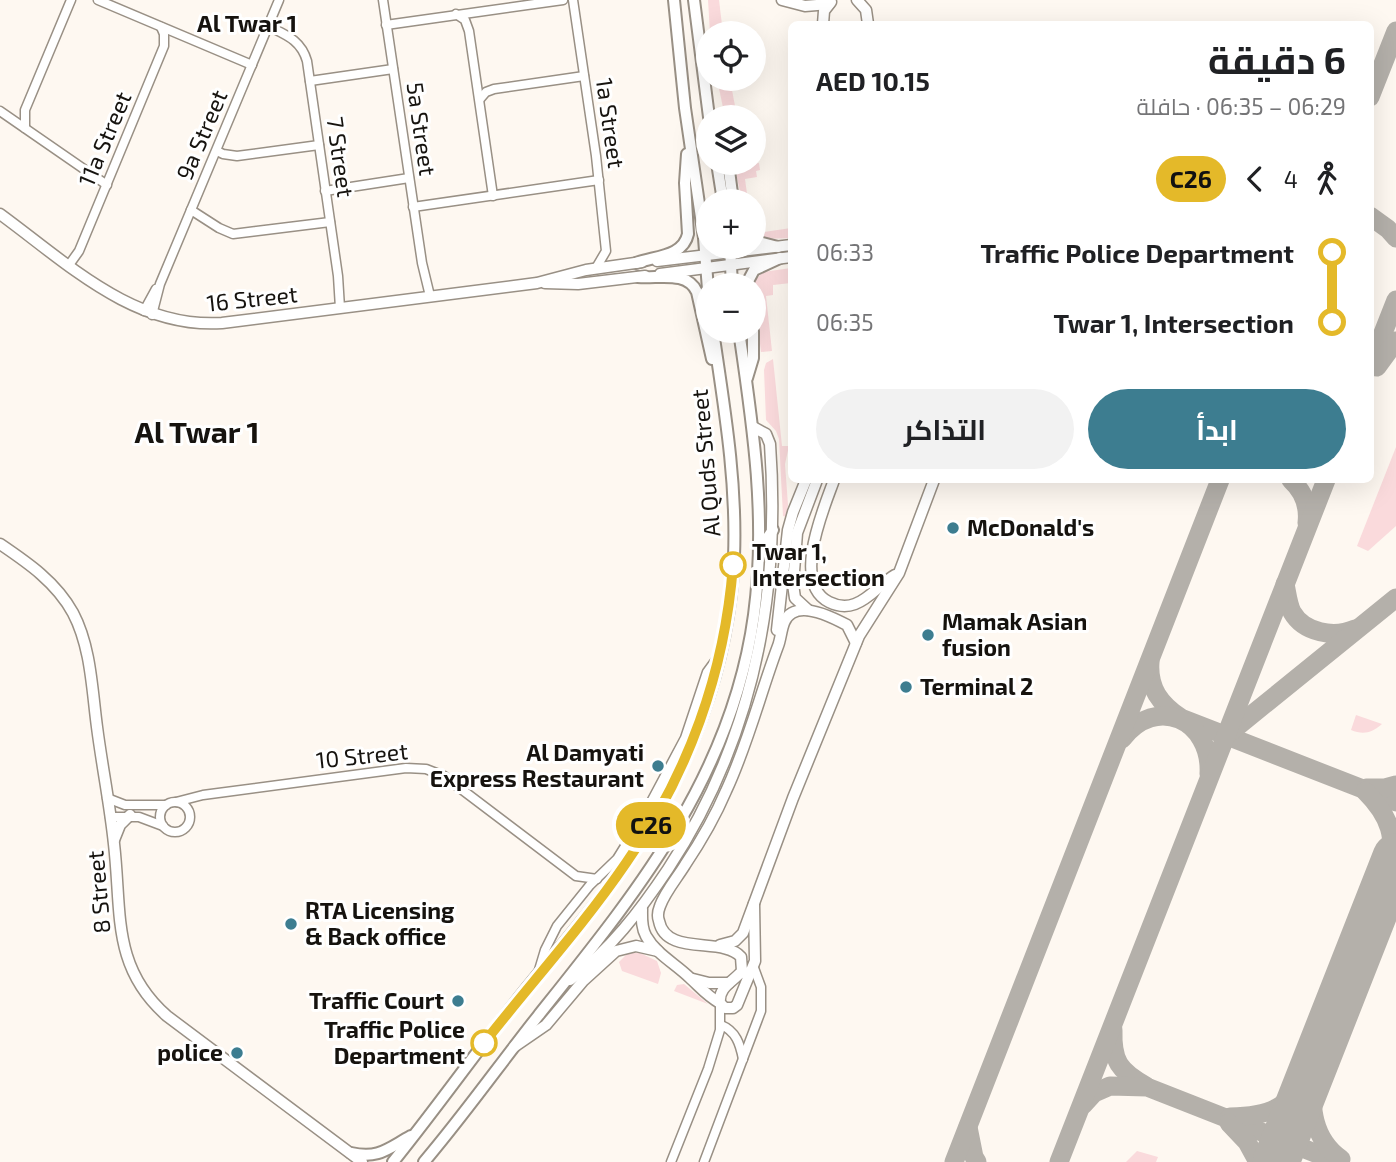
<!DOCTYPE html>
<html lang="ar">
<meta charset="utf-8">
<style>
body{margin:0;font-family:"Exo 2",Cairo,sans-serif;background:#f2f2f2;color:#202124;direction:rtl;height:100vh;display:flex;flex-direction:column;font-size:26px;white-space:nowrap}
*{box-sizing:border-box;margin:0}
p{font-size:23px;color:#757577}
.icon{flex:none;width:38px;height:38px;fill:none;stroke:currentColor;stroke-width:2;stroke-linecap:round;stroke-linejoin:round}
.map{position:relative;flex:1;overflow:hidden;direction:ltr}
.drawer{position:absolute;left:788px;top:21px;width:586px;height:462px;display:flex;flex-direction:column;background:#fff;border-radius:10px;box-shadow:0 7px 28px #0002;direction:rtl}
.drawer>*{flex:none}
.badge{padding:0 14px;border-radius:23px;font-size:24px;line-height:46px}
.buttons{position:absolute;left:696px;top:21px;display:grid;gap:14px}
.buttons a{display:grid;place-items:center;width:70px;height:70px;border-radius:50%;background:#fff;box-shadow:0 7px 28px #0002;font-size:35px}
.map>.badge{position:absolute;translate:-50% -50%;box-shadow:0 0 0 4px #fff}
.legs{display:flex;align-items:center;gap:10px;height:77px;padding:0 28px;font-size:23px}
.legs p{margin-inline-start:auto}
.head{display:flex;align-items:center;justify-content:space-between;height:119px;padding:0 28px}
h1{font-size:38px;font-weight:700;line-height:52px}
.button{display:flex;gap:14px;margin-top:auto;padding:14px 28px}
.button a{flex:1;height:80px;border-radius:42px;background:#3d7d90;color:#fff;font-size:28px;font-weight:700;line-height:80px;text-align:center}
.button a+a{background:#f2f2f2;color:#202124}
ul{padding:0 28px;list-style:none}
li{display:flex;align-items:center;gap:24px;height:70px;font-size:26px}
li i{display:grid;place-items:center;width:10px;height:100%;margin:0 9px;background:currentColor}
li i::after{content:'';width:18px;height:18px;margin:-9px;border:5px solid;border-radius:50%;background:#fff}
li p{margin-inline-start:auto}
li:first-child i{background:linear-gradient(#0000 50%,currentColor 0)}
li:last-child i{background:linear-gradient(currentColor 50%,#0000 0)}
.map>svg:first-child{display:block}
</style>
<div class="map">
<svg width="1396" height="1162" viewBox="0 0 1396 1162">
<rect width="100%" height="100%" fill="#fef8f1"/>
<g fill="#fadadc">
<polygon points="708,0 719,0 723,33 710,33"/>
<polygon points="717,79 730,79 737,117 725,117"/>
<polygon points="734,163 744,163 745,165 759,163 760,170 756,171 757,177 745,179 748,201 742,201"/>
<polygon points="762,221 764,232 791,228 791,238 764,239 754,235 754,222"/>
<polygon points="791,268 791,283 773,285 773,295 766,296 772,351 761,352 754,296 755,280 763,272"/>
<polygon points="773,359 782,446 789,446 785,464 788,505 786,517 783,516 779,439 776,431 766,420 764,370 766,363"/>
<polygon points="1396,447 1396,526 1368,551 1357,546"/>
<path d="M 1356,715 L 1382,724 C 1372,733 1363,735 1351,730 Z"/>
<polygon points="628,953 640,953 657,961 661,973 658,984 622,971 619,962"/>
<polygon points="684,984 708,1004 674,991 677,985"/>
<polygon points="1137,1151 1158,1157 1156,1162 1126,1162"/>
</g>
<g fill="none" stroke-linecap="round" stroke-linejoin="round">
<g stroke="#b4b0aa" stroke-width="19">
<polyline points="1370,97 1396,31"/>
<polyline points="1370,216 1388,229 1396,238"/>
<polyline points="1370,366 1396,300"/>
<polyline points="1377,367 1396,341"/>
<path d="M 1291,480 C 1303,491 1309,506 1307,523"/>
<path d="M 1285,584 C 1287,593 1288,604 1292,612 C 1304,633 1334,638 1355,629"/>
<path d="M 1150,662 C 1148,688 1160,704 1181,718 L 1396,802"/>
<polyline points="1228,734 1396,598"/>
<path d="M 1122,739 C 1156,694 1212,720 1209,774"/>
<polyline points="1366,788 1385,788 1396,785"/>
<path d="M 1365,791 C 1391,817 1396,837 1390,874 L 1396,864"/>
<path d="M 1113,1030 C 1112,1061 1119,1071 1146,1086"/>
<polyline points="1083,1105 1094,1093 1110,1086 1147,1087 1338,1162"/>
<path d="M 1230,1117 C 1273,1116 1285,1108 1311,1074 C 1311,1107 1312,1139 1341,1159"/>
<polyline points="1229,1123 1247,1142 1258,1162"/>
<polyline points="968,1127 974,1157 977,1162"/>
<polyline points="954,1162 1220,480"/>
<polyline points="1059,1162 1326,480"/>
</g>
<polyline stroke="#b4b0aa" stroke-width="47" points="1276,1162 1396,857"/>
<defs>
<g id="minor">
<polyline points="98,0 252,65"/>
<polyline points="383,0 422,263 430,296"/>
<polyline points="573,0 596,156 606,251 596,268"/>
<polyline points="456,14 465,20 469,31 493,196"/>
<polyline points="386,25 563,0"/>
<path d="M 268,26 C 286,35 301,40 307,61 L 338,276 L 340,308"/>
<polyline points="310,81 393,69"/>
<polyline points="480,99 486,92 494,89 584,76"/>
<polyline points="0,111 107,185"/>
<polyline points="25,128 25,110 71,0"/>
<polyline points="217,151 223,154 237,156 319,145"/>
<polyline points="325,191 409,178"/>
<polyline points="413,207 599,180"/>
<polyline points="191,210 219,228 233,234 330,222"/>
<polyline points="69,265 79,251 164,46 164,34 161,27"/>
<polyline points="144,311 156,289"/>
<polyline points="152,315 160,284 279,0"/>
<polyline points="107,798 125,805 166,805"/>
<polyline points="176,802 203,795 406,768 426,769 444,776 576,876 597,879"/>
<circle cx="175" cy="817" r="15"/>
<polyline points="110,817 139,817 163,826"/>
<polyline points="539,970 545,950 557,926 590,885 617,859 643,817 685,738 707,672 718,657"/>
<path d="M 721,1025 C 736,1031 740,1044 743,1059"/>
<polyline points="671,1162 708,1069 720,1030 720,1003"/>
<polyline points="704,1162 761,1011 761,987 754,968"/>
</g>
<g id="tertiary">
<polyline points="782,0 805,6 829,4"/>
<polyline points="857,0 866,10 868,24"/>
<polyline points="823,24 824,11 831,2"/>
<path d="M 0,214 C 67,263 134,329 222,323 L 537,283 L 586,270 L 642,262"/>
<polyline points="657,261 791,245"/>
<polyline points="660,274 791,257"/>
<polyline points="545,283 578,284 645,276"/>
<path d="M 834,480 C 824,508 791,583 829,602 C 837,606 847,607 855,604 C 871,598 881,583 895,575"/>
<path d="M 0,544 C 28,563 56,582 73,613 C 91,647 92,690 97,727 C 102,766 110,805 114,844 C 122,912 111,967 167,1016 L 362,1162"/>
<polyline points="808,610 795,598 793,584 797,533 817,480"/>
<polyline points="777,630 788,530 793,512 806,480"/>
<polyline points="114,840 120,825 130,815"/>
<path d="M 754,904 L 755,961 L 737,1005 L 733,1008 L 725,1008 L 720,1003 C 718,987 733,982 742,971 L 741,957 C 723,936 666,957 659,921 C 657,916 658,911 660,906 C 665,892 677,878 685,865 C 701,841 715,817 726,791 C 748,744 760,694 778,646 C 782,636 781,619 792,613 C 806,604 834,618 847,625 L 856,643"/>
<path d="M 642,909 C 642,918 641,927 646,936 C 656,954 676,964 690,978 C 700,987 707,996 720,1003"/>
<polyline points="720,945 735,941 743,933 793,798 859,636 899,573 934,480"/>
<polyline points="693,979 709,983 729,983"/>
<path d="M 570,980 C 610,950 640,911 668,869 C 753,740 781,596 770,444 L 766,434 L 753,427"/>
<polyline points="514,1047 546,1025 583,981 616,951 636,946 658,951"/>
</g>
<g id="secondary">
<polyline points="674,0 685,108 704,238 709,302"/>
<polyline points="694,0 709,117"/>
<polyline points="717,163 723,201"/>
<polyline points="728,163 733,201"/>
<polyline points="754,241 778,247"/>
<polyline points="730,247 732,285"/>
<path d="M 636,263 C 655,256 683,257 688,234 L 685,183 L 687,154"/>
<path d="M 638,277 C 658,279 687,270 697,292 L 712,359"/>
<polyline points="746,285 754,270 780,258"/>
<polyline points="747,378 753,358 753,331"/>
<polyline points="760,548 773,530"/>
<path d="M 351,1153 C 379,1159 387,1149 411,1136"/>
<path d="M 393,1162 C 435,1110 474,1055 515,1003 C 552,956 593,911 627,862 C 689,773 729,666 734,557 C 737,480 724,406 713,331"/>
<path d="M 424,1162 C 464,1115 500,1064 538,1016 C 636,893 732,777 754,615 C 767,519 753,426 739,331"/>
</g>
</defs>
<use href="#minor" stroke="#999085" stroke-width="11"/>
<use href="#tertiary" stroke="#999085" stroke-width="13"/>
<use href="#secondary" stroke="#999085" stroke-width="14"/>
<use href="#minor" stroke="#fff" stroke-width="8"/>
<use href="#tertiary" stroke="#fff" stroke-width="10"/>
<use href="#secondary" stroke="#fff" stroke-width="10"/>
</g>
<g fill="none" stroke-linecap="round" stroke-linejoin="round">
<defs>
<path id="line-1" d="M 484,1043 C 531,983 583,926 626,863 C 688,775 725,672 733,565"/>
</defs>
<use href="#line-1" stroke="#fff" stroke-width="16"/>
<use href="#line-1" stroke="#e4b929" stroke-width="10"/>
</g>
<g fill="#3d7d90" stroke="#fff" stroke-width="2.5">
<circle cx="953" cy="528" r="7"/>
<circle cx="928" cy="635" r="7"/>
<circle cx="906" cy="687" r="7"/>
<circle cx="658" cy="766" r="7"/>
<circle cx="291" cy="924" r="7"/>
<circle cx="458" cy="1001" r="7"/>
<circle cx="237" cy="1053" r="7"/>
</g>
<g fill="#fff" stroke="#e4b929" stroke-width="3.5">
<circle cx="733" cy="565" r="12"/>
<circle cx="484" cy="1043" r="12"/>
</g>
<g text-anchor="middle" stroke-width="6" stroke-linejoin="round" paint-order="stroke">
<g font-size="23" fill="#16130f" stroke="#fff">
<text transform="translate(610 123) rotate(82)" y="8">1a Street</text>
<text transform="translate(421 129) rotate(82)" y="8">5a Street</text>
<text transform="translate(202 135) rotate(-67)" y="8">9a Street</text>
<text transform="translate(105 139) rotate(-67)" y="8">11a Street</text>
<text transform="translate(340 157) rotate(82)" y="8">7 Street</text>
<text transform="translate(252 299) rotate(-6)" y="8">16 Street</text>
<text transform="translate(706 463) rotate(-95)" y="8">Al Quds Street</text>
<text transform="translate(362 756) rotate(-6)" y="8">10 Street</text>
<text transform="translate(99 892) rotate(-95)" y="8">8 Street</text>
</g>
<g font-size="23" font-weight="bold" fill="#16130f" stroke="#fff" text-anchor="start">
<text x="967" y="536">McDonald's</text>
<text x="942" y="630">Mamak Asian<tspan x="942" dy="26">fusion</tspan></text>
<text x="920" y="695">Terminal 2</text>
<text x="644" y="761" text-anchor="end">Al Damyati<tspan x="644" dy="26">Express Restaurant</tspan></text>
<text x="305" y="919">RTA Licensing<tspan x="305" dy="26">&amp; Back office</tspan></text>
<text x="444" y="1009" text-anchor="end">Traffic Court</text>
<text x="223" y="1061" text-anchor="end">police</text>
</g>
<g font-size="23" font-weight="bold" fill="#16130f" stroke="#fff" text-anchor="start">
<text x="752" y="560">Twar 1,<tspan x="752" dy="26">Intersection</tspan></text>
<text x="465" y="1038" text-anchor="end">Traffic Police<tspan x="465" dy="26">Department</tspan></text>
</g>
<g font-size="24" font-weight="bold" fill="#16130f" stroke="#fff">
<text x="247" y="32">Al Twar 1</text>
</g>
<g font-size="30" font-weight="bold" fill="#16130f" stroke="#fff">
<text x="197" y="443">Al Twar 1</text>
</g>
</g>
</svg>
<div class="buttons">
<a><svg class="icon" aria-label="locate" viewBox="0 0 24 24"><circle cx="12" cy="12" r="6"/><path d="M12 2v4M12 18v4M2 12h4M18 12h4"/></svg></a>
<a><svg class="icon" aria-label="layers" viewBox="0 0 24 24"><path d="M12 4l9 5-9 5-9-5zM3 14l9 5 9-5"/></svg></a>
<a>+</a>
<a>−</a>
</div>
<b class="badge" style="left:651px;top:825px;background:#e4b929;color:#111">C26</b>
<section class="drawer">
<div class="head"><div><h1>6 دقيقة</h1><p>06:29 – 06:35 · حافلة</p></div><b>AED 10.15</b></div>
<div class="legs"><svg class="icon" aria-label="walk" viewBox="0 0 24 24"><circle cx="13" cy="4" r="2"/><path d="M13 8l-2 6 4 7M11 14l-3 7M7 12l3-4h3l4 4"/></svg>4<svg class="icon" aria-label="back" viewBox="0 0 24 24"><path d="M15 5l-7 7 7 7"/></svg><b class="badge" style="background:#e4b929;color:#111">C26</b></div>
<ul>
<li><i style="color:#e4b929"></i><b>Traffic Police Department</b><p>06:33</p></li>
<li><i style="color:#e4b929"></i><b>Twar 1, Intersection</b><p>06:35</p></li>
</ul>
<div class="button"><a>ابدأ</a><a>التذاكر</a></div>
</section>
</div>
